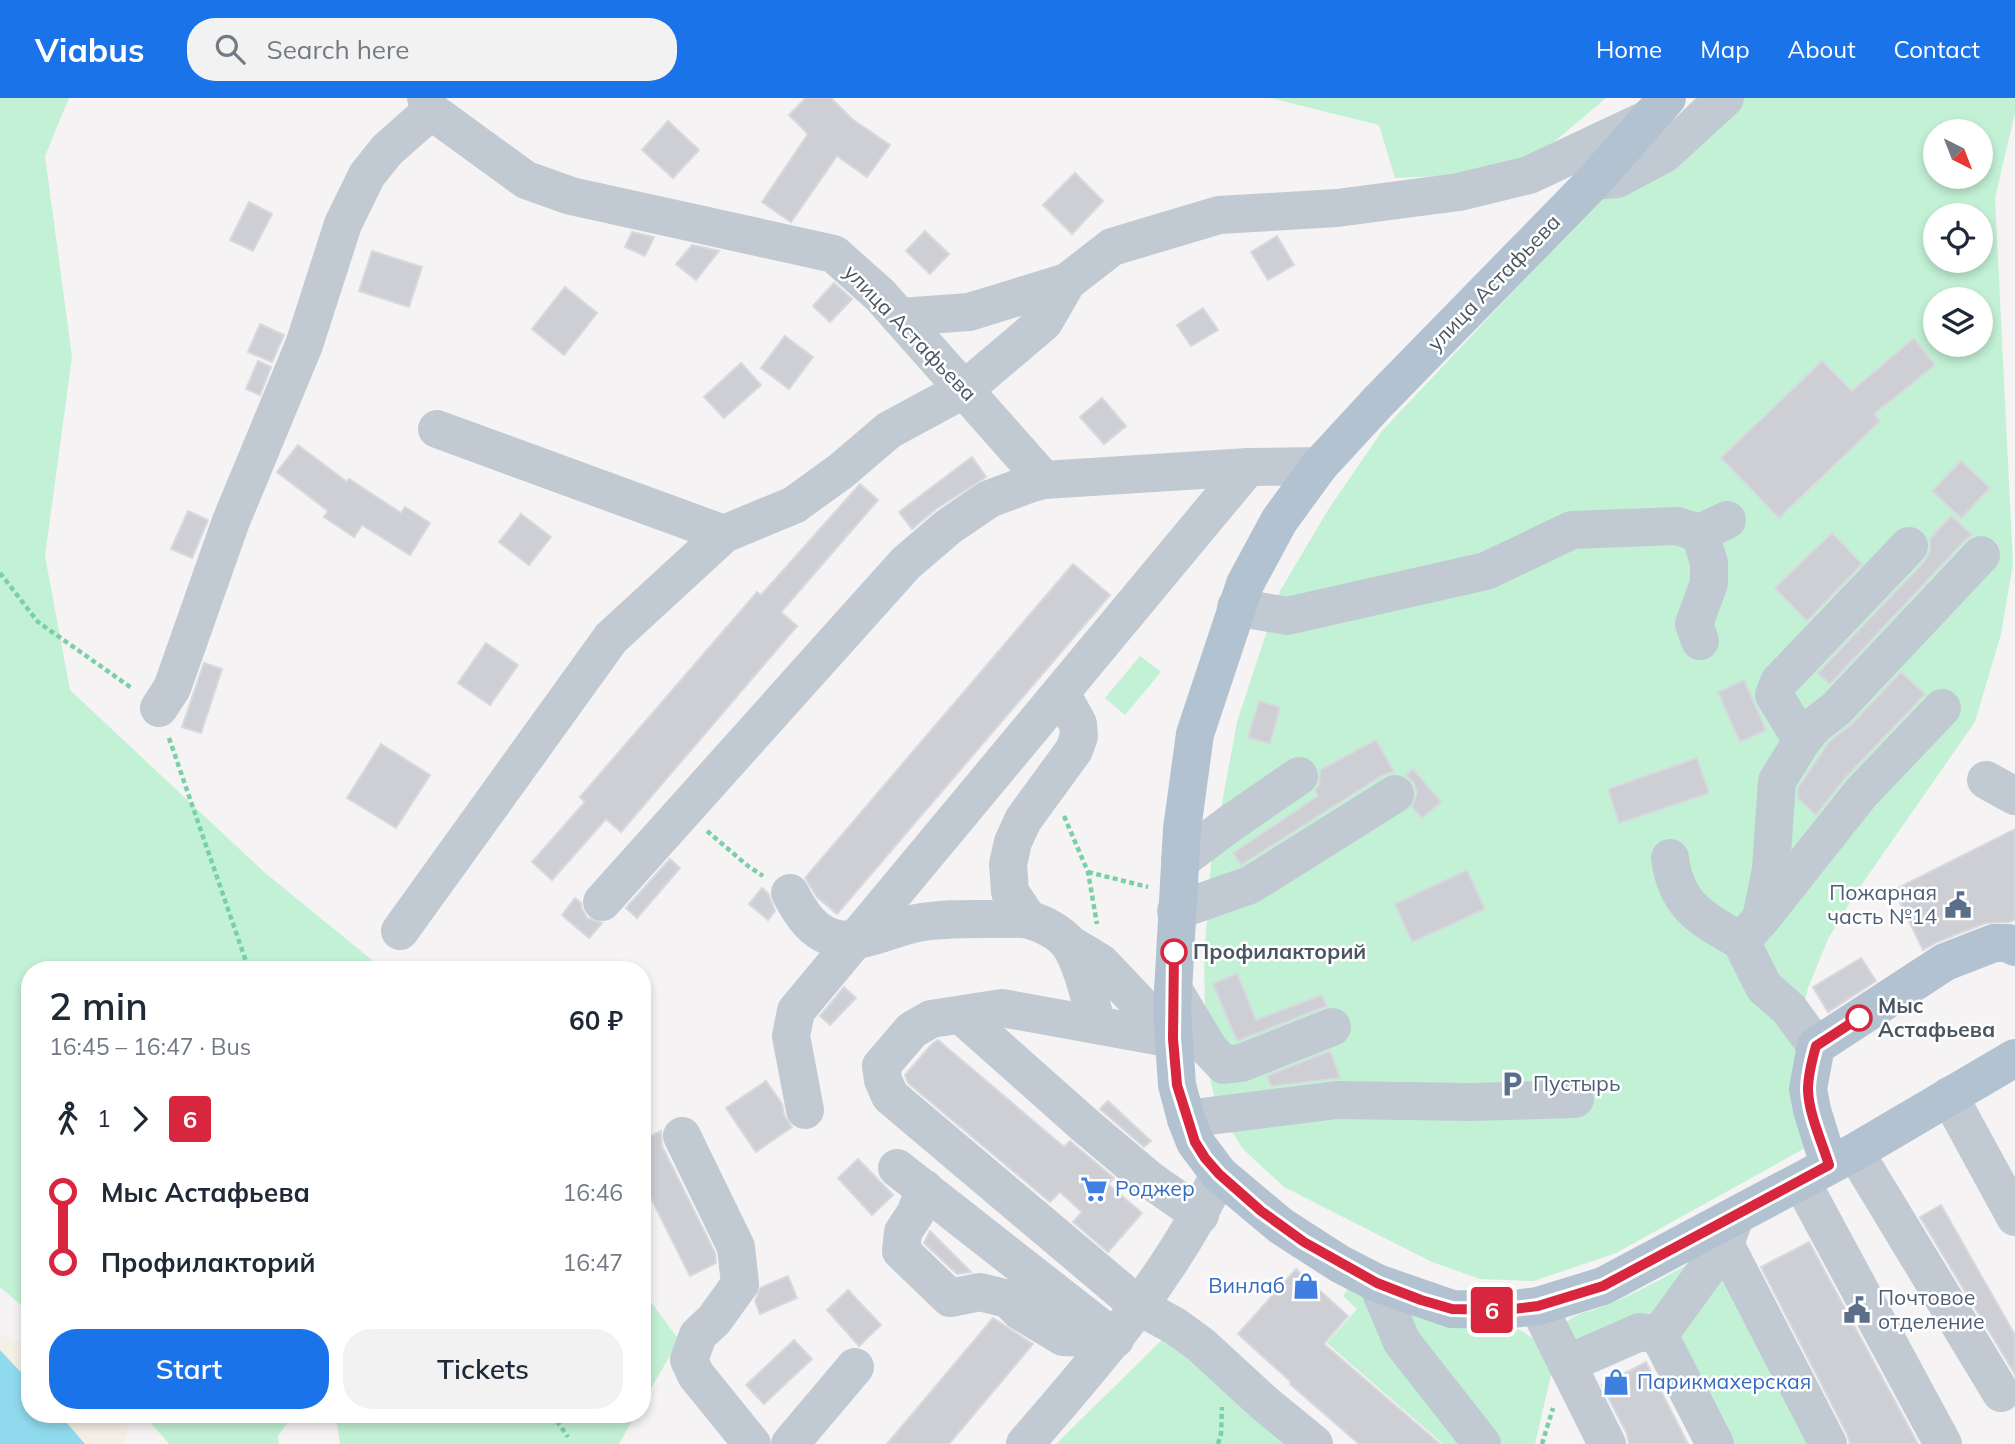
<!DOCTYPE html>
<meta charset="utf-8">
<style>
body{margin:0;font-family:Mulish,sans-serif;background:#f2f2f3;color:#1f2937;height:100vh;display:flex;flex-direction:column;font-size:26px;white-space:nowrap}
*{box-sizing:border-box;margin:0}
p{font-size:23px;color:#747a83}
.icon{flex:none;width:38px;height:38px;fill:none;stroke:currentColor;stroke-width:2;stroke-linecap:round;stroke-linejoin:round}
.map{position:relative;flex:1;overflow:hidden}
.details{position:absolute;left:21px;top:863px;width:630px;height:462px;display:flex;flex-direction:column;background:#fff;border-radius:28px;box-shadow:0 4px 10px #0003}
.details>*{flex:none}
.badge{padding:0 14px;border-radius:5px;font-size:24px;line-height:46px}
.needle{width:46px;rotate:138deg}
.fabs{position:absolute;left:1923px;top:21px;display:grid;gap:14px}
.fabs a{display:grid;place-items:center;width:70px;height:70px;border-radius:50%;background:#fff;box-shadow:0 4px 10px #0003;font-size:35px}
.map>.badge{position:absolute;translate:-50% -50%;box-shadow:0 0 0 4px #fff}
.legs{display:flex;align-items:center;gap:10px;height:77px;padding:0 28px;font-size:23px}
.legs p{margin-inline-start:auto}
.head{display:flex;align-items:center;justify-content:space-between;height:119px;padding:0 28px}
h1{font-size:38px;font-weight:600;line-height:52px}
.cta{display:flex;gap:14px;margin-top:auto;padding:14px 28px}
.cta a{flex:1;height:80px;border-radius:28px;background:#1a73e8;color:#fff;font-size:28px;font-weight:600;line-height:80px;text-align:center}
.cta a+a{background:#f2f2f3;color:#1f2937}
ul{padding:0 28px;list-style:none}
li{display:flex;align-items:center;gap:24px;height:70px;font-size:26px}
li i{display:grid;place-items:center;width:10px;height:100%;margin:0 9px;background:currentColor}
li i::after{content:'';width:18px;height:18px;margin:-9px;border:5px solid;border-radius:50%;background:#fff}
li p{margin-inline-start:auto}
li:first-child i{background:linear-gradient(#0000 50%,currentColor 0)}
li:last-child i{background:linear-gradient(currentColor 50%,#0000 0)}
header{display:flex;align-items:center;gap:42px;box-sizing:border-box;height:98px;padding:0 35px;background:#1a73e8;color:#fff}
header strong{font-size:33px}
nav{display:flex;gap:38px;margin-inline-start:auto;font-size:24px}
.search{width:490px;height:63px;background:#f2f2f3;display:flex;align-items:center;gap:18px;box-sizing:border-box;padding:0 24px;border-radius:28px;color:#747a83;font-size:26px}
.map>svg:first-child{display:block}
</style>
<header>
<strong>Viabus</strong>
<div class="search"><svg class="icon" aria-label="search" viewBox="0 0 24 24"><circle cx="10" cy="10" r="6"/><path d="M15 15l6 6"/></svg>Search here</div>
<nav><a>Home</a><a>Map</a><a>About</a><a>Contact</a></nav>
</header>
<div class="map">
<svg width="2015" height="1346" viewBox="0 0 2015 1346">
<rect width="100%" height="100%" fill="#f5f3f3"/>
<g fill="#c3f1d5" fill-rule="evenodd">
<polygon points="0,0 69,0 45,58 72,259 45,458 70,592 264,774 383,871 30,872 30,1215 0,1189"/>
<polygon points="1270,0 1606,0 1548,49 1493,76 1395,80 1379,27"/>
<path d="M 1695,0 L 2015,0 L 2015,15 L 1995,100 L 2013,466 L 2001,536 L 1975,624 L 1855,796 L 1828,841 L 1808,890 L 1799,928 L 1823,1040 L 1616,1155 L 1534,1183 L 1480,1181 L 1432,1164 L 1284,1089 L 1243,1051 L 1217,1010 L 1206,964 L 1204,861 L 1211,765 L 1237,624 L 1280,493 L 1328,412 L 1382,333 ZM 1936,33 L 1981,33 L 1981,79 L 1936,79 ZM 1936,117 L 1981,117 L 1981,163 L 1936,163 ZM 1936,201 L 1981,201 L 1981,247 L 1936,247 Z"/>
<polygon points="1140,558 1161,574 1125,617 1105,600"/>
<path d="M 1709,1155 L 1836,1346 L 1705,1346 L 1649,1237 L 1587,1256 L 1565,1227 C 1572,1215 1587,1215 1599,1210 C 1637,1196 1673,1174 1709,1155 Z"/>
<path d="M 1355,1181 L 1511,1230 C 1533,1233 1541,1251 1553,1268 L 1535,1346 L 1443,1346 L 1327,1245 L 1357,1211 L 1343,1198 Z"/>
<polygon points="642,1192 679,1242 642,1306"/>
<polygon points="1168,1236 1298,1346 1056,1346"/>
<polygon points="143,1316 636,1316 619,1346 340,1346 337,1326 320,1317 292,1318 278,1338 279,1346 169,1346"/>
</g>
<g fill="#f5f0e5">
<polygon points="0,1236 30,1247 30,1284 0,1252"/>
<path d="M 59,1316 L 122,1316 C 129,1327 129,1335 123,1346 L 85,1346 Z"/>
</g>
<polygon fill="#90daee" points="0,1252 30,1284 30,1316 59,1316 85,1346 0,1346"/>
<g fill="#cdcfd5" stroke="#d7d9de" stroke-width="2">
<polygon points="806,0 831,0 852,21 890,47 867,79 837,58 791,124 762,104 808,36 789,17"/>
<polygon points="668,23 699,52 673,80 642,52"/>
<polygon points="1075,75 1103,103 1072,136 1043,107"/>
<polygon points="249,104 272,116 253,153 230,142"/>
<polygon points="925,133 949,156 930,176 906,153"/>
<polygon points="632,134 654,139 645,158 625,149"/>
<polygon points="1277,138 1294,167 1268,182 1251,154"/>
<polygon points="692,147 719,153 696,182 676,166"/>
<polygon points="372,153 422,169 409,209 359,193"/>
<polygon points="834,185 852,201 830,224 813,208"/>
<polygon points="565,189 597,215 564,257 532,231"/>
<polygon points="1203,210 1218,232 1191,248 1177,227"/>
<polygon points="260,226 284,237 272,264 248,254"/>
<polygon points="785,238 813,259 789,291 761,270"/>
<polygon points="1914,240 1935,267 1874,316 1880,323 1779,420 1721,360 1822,263 1852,293"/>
<polygon points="258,263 271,269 260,297 246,291"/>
<polygon points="741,265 761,287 724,320 704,299"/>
<polygon points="1102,300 1126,328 1104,346 1080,319"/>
<polygon points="298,347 347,384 349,381 401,415 405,409 430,425 410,457 362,427 354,439 324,419 328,413 277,374"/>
<polygon points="972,359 986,379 936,411 912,431 899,414"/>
<polygon points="1961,363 1990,390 1961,420 1932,393"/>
<polygon points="860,386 878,402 781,514 797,528 621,734 606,721 552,782 532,764 585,704 580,699 757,494 761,497"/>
<polygon points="188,413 208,422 192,460 171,451"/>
<polygon points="521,416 551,439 529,467 499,444"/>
<polygon points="1951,418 1972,437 1965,442 1830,586 1818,575 1925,463 1930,452 1930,441"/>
<polygon points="1832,435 1862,466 1807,523 1775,490"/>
<polygon points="1073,466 1110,497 837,816 817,799 805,780"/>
<polygon points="486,545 518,567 490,607 458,585"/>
<polygon points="204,565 222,571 201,635 182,629"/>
<polygon points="1901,574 1925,596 1845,680 1816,717 1798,700 1798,690 1829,644 1852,626"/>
<polygon points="1744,582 1766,632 1740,644 1718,594"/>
<polygon points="1259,603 1280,609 1270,646 1248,639"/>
<polygon points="1376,642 1394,674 1383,677 1241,767 1233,755 1318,698 1315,692 1319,687 1320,672"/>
<polygon points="381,646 430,677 396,730 347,700"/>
<polygon points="1697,660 1709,695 1619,725 1608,691"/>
<polygon points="1413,671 1441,704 1422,720 1412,709 1417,695 1414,685 1406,677"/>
<polygon points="2015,731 2015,821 2010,824 1986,825 1937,844 1923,852 1894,792"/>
<polygon points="670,761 680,770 637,820 626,810"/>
<polygon points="1467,772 1485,811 1412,844 1395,806"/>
<polygon points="762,790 768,795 775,813 768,822 749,806"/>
<polygon points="575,800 581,805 582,811 587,820 602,825 589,840 562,817"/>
<polygon points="1861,860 1876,883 1828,914 1813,889"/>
<polygon points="1237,875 1256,922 1322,897 1327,908 1237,943 1213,886"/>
<polygon points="844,889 856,900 830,927 820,918"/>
<polygon points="938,942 1064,1049 1070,1043 1114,1080 1108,1086 1142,1115 1108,1154 1073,1124 1082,1114 1060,1094 1050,1104 908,985 905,977 932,946"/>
<polygon points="1330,953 1340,980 1271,988 1267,978"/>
<polygon points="766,983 782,1006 784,1017 792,1029 756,1054 726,1010"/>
<polygon points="1108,1003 1151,1043 1144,1049 1100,1011"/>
<polygon points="661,1033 662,1048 715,1155 716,1165 690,1178 642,1082 642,1042"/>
<polygon points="858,1061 893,1097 872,1117 838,1080"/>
<polygon points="1941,1107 2015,1237 2015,1276 1920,1119"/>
<polygon points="930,1133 971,1174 957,1176 924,1145"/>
<polygon points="1809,1144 1918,1346 1850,1346 1847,1336 1761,1169"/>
<polygon points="1296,1171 1348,1218 1324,1246 1440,1346 1359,1346 1290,1286 1291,1284 1238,1236"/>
<polygon points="788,1178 797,1200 760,1216 755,1203 760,1190"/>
<polygon points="848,1192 881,1227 859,1248 827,1212"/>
<polygon points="993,1220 1033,1246 949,1346 887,1346"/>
<polygon points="794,1242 812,1261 764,1306 746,1287"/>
<polygon points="1646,1264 1688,1346 1629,1346 1627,1336 1602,1287"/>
</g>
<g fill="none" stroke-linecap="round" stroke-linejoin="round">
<g stroke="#7ad0a6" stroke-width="4.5" stroke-dasharray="5 3.5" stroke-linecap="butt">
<polyline points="0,475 38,524 133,591"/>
<polyline points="169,640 249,872"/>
<polyline points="1064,718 1088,774 1097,826"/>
<polyline points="707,733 748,768 763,778"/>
<polyline points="1088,774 1148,789"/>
<polyline points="552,1316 568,1339"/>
<polyline points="1218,1346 1221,1336 1222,1309"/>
<polyline points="1542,1346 1553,1310"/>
</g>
<g stroke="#c1cad2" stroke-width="38">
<polyline points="426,0 431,13 526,82 571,98 834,156 880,197 1044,382"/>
<polyline points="1594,83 1617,81 1664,56 1725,0"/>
<polyline points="900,219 969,214 1067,184 1112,149 1219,117 1337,110 1459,94 1529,77 1652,19"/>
<polyline points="437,331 724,436"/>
<polyline points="1700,435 1709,465 1709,485 1694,526 1700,543"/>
<polyline points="1236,509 1287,518 1486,473 1572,432 1677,428 1700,435 1727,422"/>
<polyline points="159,610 172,590 231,423 304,247 343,126 367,77 387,52 431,13"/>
<polyline points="1802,643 1774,597 1779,584 1909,448"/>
<polyline points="1986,682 2015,698"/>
<path d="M 1670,760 C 1676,808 1702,821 1741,843"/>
<polyline points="1180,763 1228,727 1299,678"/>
<path d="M 790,795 C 801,816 814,837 839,841 C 865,846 891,830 917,825 C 944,820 974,821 1002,821 C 1010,821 1021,820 1029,822 C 1042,825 1061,835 1069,846 C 1083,867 1090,903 1097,927"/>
<polyline points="602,804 906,465 948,429 989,401 1032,385 1044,382 1248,369 1319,368"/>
<polyline points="1176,813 1250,787 1395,696"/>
<polyline points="1028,821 1010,794 1008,766 1013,744 1023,722 1074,652 1079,638 1078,626 1061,595"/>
<polyline points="1761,821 1771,771 1777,683 1802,643 1814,628 1836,611 1981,457"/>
<polyline points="400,833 611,540 724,436 794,407 841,373 889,332 965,291 1044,224 1067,184"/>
<polyline points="1068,845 1101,865 1173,941"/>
<polyline points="1173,891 1209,951 1224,967 1241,965 1332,929"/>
<polyline points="961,917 1087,1029 1150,1082 1200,1117"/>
<polyline points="1173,941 1002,910 931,921 912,932 881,968 883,982 890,998 1140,1209 1175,1228 1201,1247 1264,1305 1314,1346"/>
<polyline points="1816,948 1789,911 1764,889 1741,843 1761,821 1861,695 1942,610"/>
<polyline points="1949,998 2015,1119"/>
<polyline points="805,1012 791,938 796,913 1248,369"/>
<polyline points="1186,1021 1337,1002 1470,1004 1575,1001"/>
<polyline points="682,1038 736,1149 740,1186 714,1222 698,1237 689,1262 696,1277 752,1346"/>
<polyline points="1855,1054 2001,1295"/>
<polyline points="897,1070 1115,1241"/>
<polyline points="1801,1083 1943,1346"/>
<polyline points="925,1091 915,1116 903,1134 901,1153 950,1200 980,1194 1008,1201 1020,1213 1063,1239 1115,1241"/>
<polyline points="1725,1146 1828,1346"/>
<polyline points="1377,1185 1402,1244 1482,1346"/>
<polyline points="1538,1208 1607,1346"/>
<polyline points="1567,1266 1640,1234 1659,1237"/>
<polyline points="790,1346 855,1269"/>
<path d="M 1025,1346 C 1098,1261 1172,1178 1219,1076"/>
<polyline points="1715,1346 1659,1237 1725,1146 1735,1119"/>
</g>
<g stroke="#b3c2d1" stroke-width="38">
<polyline points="1667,0 1594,83 1377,305 1319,368 1279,423 1245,486 1195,636 1182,731 1172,912 1177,987 1186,1021 1195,1044 1219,1076 1281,1128 1340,1166 1377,1185 1452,1211 1505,1212 1538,1208 1603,1188 1855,1054 2015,960"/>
<polyline points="1829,1067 1812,1012 1808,991 1816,948 1945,864 1994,845 2008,845 2015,849"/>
</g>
</g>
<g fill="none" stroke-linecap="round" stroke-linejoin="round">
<defs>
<path id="line-1" d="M 1174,854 L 1173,941 L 1177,987 L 1195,1044 L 1205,1060 L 1219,1076 L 1261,1113 L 1304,1144 L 1377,1185 L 1421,1202 L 1452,1211 L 1505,1212 L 1538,1208 L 1603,1188 L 1829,1067 C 1822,1044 1809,1017 1808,992 C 1808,977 1812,962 1816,948 L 1859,920"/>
</defs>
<use href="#line-1" stroke="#fff" stroke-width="16"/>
<use href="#line-1" stroke="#d7263d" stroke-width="10"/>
</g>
<defs>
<symbol id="civic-bare" viewBox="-9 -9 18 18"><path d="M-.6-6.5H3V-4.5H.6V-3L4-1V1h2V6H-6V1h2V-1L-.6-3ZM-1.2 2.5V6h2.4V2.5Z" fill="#5c6f8a" stroke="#fff" stroke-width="2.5" paint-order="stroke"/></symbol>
<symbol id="parking-bare" viewBox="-9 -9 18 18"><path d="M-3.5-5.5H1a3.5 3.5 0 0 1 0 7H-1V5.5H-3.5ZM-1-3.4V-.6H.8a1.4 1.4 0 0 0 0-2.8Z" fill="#5c6f8a" stroke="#fff" stroke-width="2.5" paint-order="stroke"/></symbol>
<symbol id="supermarket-bare" viewBox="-9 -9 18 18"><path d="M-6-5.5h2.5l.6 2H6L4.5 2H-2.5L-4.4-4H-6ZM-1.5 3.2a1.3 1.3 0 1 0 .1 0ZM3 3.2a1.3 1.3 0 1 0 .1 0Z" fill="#3f7fe0" stroke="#fff" stroke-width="2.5" paint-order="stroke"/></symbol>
<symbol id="shop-bare" viewBox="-9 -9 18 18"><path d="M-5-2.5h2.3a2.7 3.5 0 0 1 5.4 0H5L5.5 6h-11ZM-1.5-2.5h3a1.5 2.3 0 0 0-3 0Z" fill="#3f7fe0" stroke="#fff" stroke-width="2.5" paint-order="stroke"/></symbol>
</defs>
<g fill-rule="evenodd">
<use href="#civic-bare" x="1939" y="788" width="38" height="38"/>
<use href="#parking-bare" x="1493" y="967" width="38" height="38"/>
<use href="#supermarket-bare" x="1075" y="1072" width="38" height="38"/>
<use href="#shop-bare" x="1287" y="1169" width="38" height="38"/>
<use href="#civic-bare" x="1838" y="1193" width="38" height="38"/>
<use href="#shop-bare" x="1597" y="1265" width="38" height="38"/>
</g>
<g fill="#fff" stroke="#d7263d" stroke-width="3.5">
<circle cx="1174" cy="854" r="12"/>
<circle cx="1859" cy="920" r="12"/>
</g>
<g text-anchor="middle" stroke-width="5" stroke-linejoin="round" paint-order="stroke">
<g font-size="21" fill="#4a5661" stroke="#fff">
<text transform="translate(1494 185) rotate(-46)" y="7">улица Астафьева</text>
<text transform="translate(910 235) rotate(46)" y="7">улица Астафьева</text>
</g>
<g font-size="21" fill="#4e5e75" stroke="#fff" text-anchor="start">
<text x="1937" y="802" text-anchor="end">Пожарная<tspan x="1937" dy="24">часть №14</tspan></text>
<text x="1533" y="993">Пустырь</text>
<text x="1878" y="1207">Почтовое<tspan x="1878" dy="24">отделение</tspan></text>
</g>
<g font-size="21" font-weight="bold" fill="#4a5661" stroke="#fff" text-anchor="start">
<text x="1193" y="861">Профилакторий</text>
<text x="1878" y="915">Мыс<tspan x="1878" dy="24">Астафьева</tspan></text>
</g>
<g font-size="21" fill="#366cbe" stroke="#fff" text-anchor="start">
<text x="1115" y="1098">Роджер</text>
<text x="1285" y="1195" text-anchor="end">Винлаб</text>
<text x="1637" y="1291">Парикмахерская</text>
</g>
</g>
</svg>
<div class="fabs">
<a><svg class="needle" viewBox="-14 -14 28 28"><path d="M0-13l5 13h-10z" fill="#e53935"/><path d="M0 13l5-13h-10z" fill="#747a83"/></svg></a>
<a><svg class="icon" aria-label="locate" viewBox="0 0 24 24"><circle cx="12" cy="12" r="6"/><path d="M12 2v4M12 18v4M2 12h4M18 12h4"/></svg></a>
<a><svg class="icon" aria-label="layers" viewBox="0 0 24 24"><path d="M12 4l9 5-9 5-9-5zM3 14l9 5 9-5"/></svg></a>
</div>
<b class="badge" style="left:1492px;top:1212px;background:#d7263d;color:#fff">6</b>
<section class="details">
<div class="head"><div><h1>2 min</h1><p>16:45 – 16:47 · Bus</p></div><b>60 ₽</b></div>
<div class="legs"><svg class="icon" aria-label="walk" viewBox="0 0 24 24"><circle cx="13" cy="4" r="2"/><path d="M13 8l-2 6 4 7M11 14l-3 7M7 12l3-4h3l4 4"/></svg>1<svg class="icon" aria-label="forward" viewBox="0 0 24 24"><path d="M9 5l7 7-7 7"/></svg><b class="badge" style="background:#d7263d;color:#fff">6</b></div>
<ul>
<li><i style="color:#d7263d"></i><b>Мыс Астафьева</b><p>16:46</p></li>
<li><i style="color:#d7263d"></i><b>Профилакторий</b><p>16:47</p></li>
</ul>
<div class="cta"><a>Start</a><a>Tickets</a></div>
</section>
</div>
